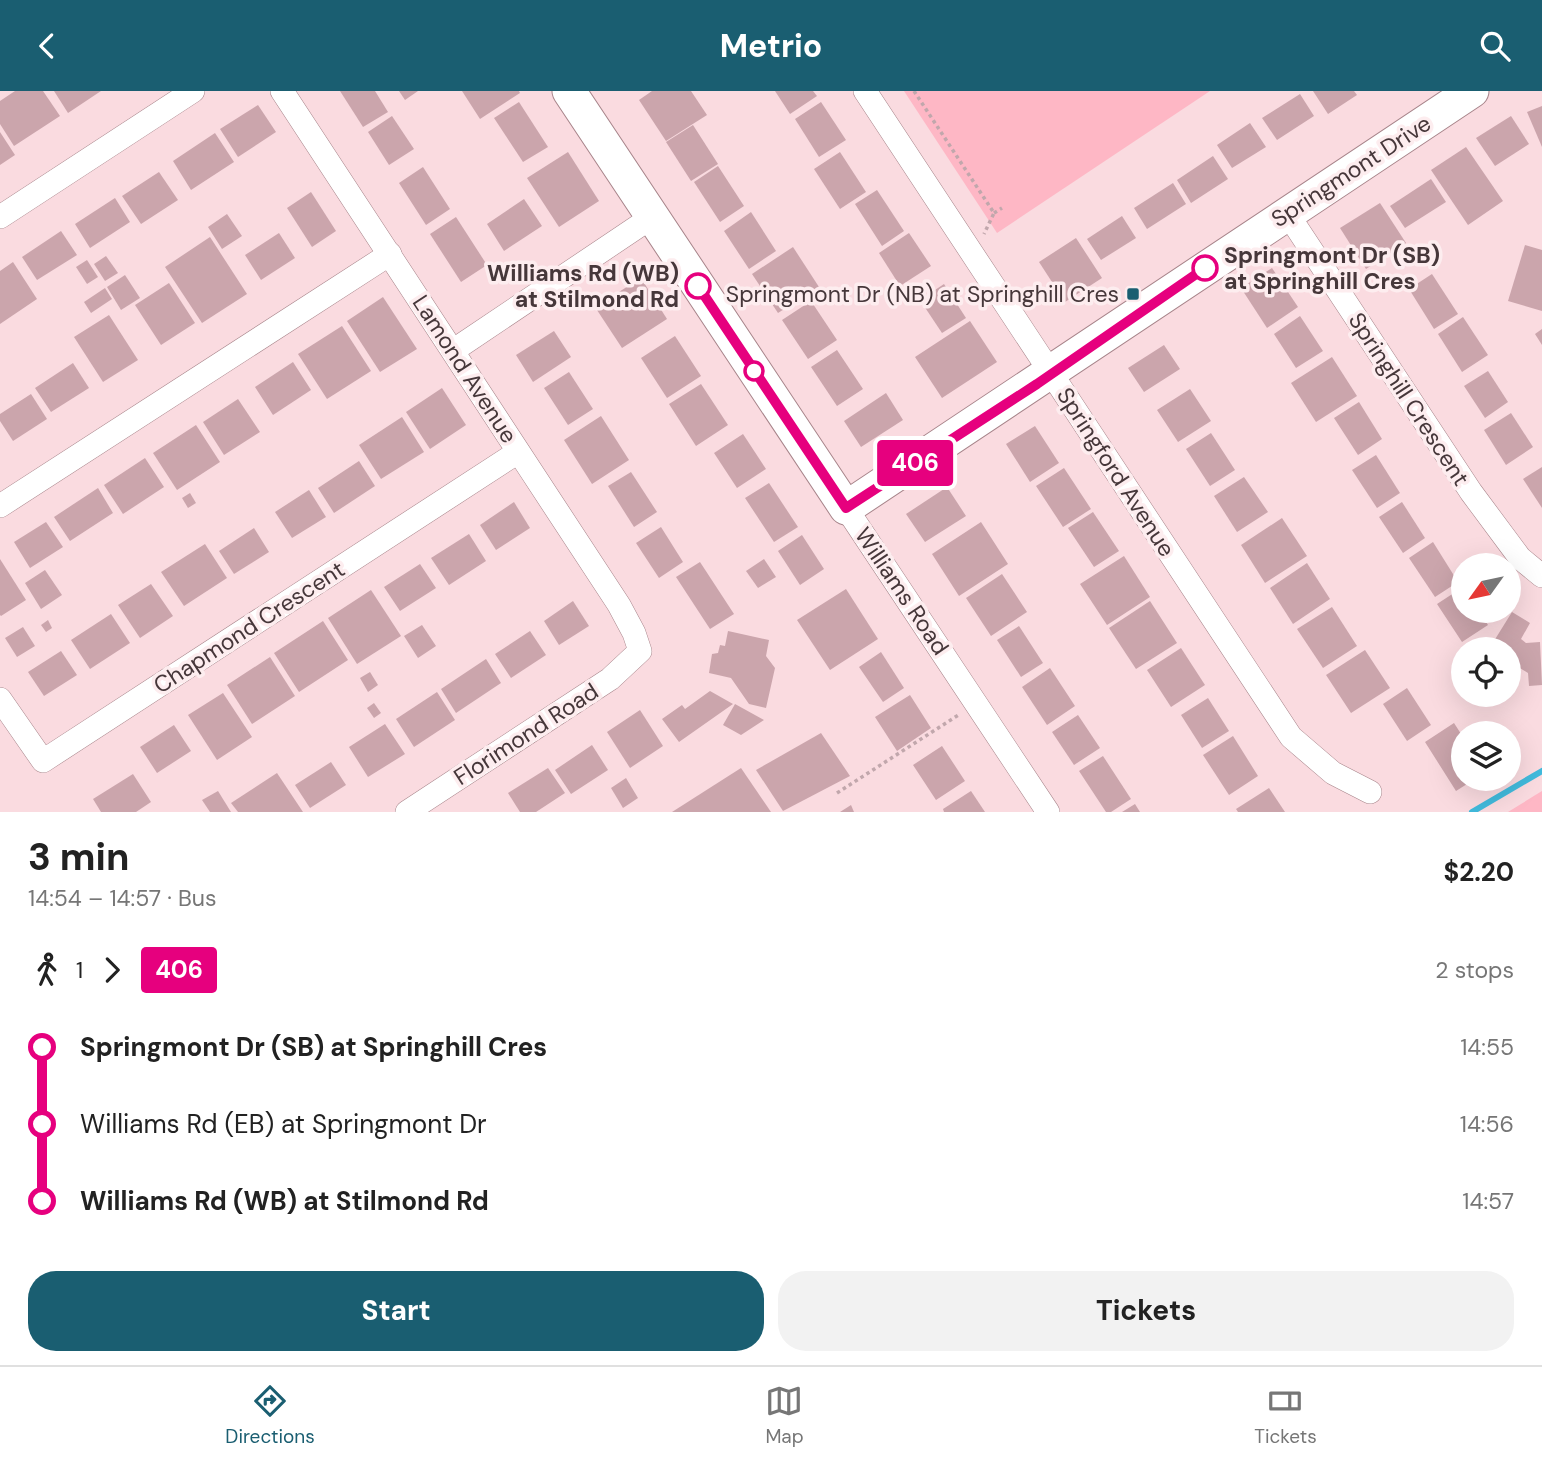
<!DOCTYPE html>
<meta charset="utf-8">
<style>
body{margin:0;font-family:"DM Sans",sans-serif;background:#f2f2f2;color:#222;height:100vh;display:flex;flex-direction:column;font-size:26px;white-space:nowrap}
*{box-sizing:border-box;margin:0}
p{font-size:23px;color:#767676}
.icon{flex:none;width:38px;height:38px;fill:none;stroke:currentColor;stroke-width:2;stroke-linecap:round;stroke-linejoin:round}
.map{position:relative;height:721px;overflow:hidden}
.side{display:flex;flex-direction:column;background:#fff;flex:1}
.side>*{flex:none}
.badge{padding:0 14px;border-radius:5px;font-size:24px;line-height:46px}
.needle{width:46px;rotate:237deg}
.buttons{position:absolute;left:1451px;top:462px;display:grid;gap:14px}
.buttons a{display:grid;place-items:center;width:70px;height:70px;border-radius:50%;background:#fff;box-shadow:0 7px 28px #0002;font-size:35px}
.map>.badge{position:absolute;translate:-50% -50%;box-shadow:0 0 0 4px #fff}
.legs{display:flex;align-items:center;gap:10px;height:77px;padding:0 28px;font-size:23px}
.legs p{margin-inline-start:auto}
.headline{display:flex;align-items:center;justify-content:space-between;height:119px;padding:0 28px}
h1{font-size:38px;font-weight:700;line-height:52px}
.action{display:flex;gap:14px;margin-top:auto;padding:14px 28px}
.action a{flex:1;height:80px;border-radius:28px;background:#1a5e71;color:#fff;font-size:28px;font-weight:700;line-height:80px;text-align:center}
.action a+a{background:#f2f2f2;color:#222}
ul{padding:0 28px;list-style:none}
li{display:flex;align-items:center;gap:24px;height:77px;font-size:26px}
li i{display:grid;place-items:center;width:10px;height:100%;margin:0 9px;background:currentColor}
li i::after{content:'';width:18px;height:18px;margin:-9px;border:5px solid;border-radius:50%;background:#fff}
li p{margin-inline-start:auto}
li:first-child i{background:linear-gradient(#0000 50%,currentColor 0)}
li:last-child i{background:linear-gradient(currentColor 50%,#0000 0)}
header{display:flex;justify-content:space-between;align-items:center;height:91px;padding:0 28px;background:#1a5e71;color:#fff;font-size:32px;font-weight:700}
.menu{display:flex;justify-content:space-around;align-items:center;height:98px;border-top:2px solid #e0e0e0;background:#fff;font-size:19px;color:#767676}
.menu a{display:grid;justify-items:center;gap:4px}
.menu .selected{color:#1a5e71}
.map>svg:first-child{display:block}
</style>
<header><svg class="icon" aria-label="back" viewBox="0 0 24 24"><path d="M15 5l-7 7 7 7"/></svg>Metrio<svg class="icon" aria-label="search" viewBox="0 0 24 24"><circle cx="10" cy="10" r="6"/><path d="M15 15l6 6"/></svg></header>
<div class="map">
<svg width="1542" height="721" viewBox="0 0 1542 721">
<rect width="100%" height="100%" fill="#fadbe0"/>
<g fill="#feb7c5">
<polygon points="904,0 1210,0 997,142"/>
<polygon points="1542,700 1542,721 1508,721"/>
</g>
<g fill="none" stroke-linecap="round" stroke-linejoin="round">
<polyline stroke="#41badc" stroke-width="6" points="1472,721 1542,680"/>
</g>
<g fill="#cba5ac">
<polygon points="15,0 43,0 60,25 14,55 0,33 0,10"/>
<polygon points="54,0 101,0 68,22"/>
<polygon points="340,0 375,0 388,21 363,36"/>
<polygon points="399,0 418,0 405,9"/>
<polygon points="462,0 519,0 520,2 480,28"/>
<polygon points="652,0 691,0 707,24 666,50 639,9"/>
<polygon points="775,0 813,0 817,5 790,23"/>
<polygon points="1313,0 1354,0 1357,4 1328,23"/>
<polygon points="1300,3 1314,25 1277,49 1262,27"/>
<polygon points="519,11 548,56 523,71 494,27"/>
<polygon points="821,11 846,49 819,66 795,28"/>
<polygon points="258,14 276,41 238,66 220,38"/>
<polygon points="1542,15 1542,56 1527,21"/>
<polygon points="392,25 414,58 389,74 368,41"/>
<polygon points="1511,25 1529,53 1495,75 1476,47"/>
<polygon points="1250,32 1266,56 1232,77 1217,54"/>
<polygon points="693,34 718,73 691,90 666,51"/>
<polygon points="0,41 15,64 0,74"/>
<polygon points="215,42 234,71 191,99 173,70"/>
<polygon points="1466,56 1503,110 1468,134 1431,79"/>
<polygon points="568,61 599,110 559,136 527,87"/>
<polygon points="840,61 866,101 840,118 814,78"/>
<polygon points="1213,65 1228,88 1191,112 1177,89"/>
<polygon points="718,75 744,115 720,131 694,91"/>
<polygon points="423,76 450,118 426,134 399,92"/>
<polygon points="159,81 178,109 141,133 122,105"/>
<polygon points="1431,88 1446,111 1405,137 1390,115"/>
<polygon points="1173,92 1186,113 1147,138 1134,117"/>
<polygon points="877,99 904,140 882,155 855,113"/>
<polygon points="311,101 336,140 312,156 287,117"/>
<polygon points="115,107 130,131 90,157 75,133"/>
<polygon points="524,108 542,135 504,160 487,133"/>
<polygon points="1380,112 1406,152 1366,178 1340,137"/>
<polygon points="751,121 776,160 749,178 724,140"/>
<polygon points="227,123 242,145 222,158 208,136"/>
<polygon points="1122,125 1136,147 1101,169 1087,148"/>
<polygon points="456,126 487,174 461,191 430,143"/>
<polygon points="61,140 77,164 37,189 22,166"/>
<polygon points="279,142 295,167 261,189 245,164"/>
<polygon points="909,142 931,175 900,195 879,162"/>
<polygon points="210,146 247,203 202,232 165,176"/>
<polygon points="1076,147 1102,187 1065,211 1039,171"/>
<polygon points="1525,154 1542,159 1542,220 1508,210"/>
<polygon points="793,156 819,196 778,222 752,183"/>
<polygon points="106,165 118,182 105,190 94,173"/>
<polygon points="87,169 98,186 87,193 76,176"/>
<polygon points="13,171 37,208 0,233 0,180"/>
<polygon points="1272,177 1298,216 1267,237 1241,197"/>
<polygon points="1432,183 1458,223 1434,238 1409,198"/>
<polygon points="125,184 140,207 121,219 107,196"/>
<polygon points="641,187 667,228 622,257 595,216"/>
<polygon points="169,192 195,232 161,254 135,214"/>
<polygon points="944,193 966,227 942,242 920,209"/>
<polygon points="105,197 112,208 91,222 84,211"/>
<polygon points="383,206 417,258 380,281 347,230"/>
<polygon points="811,210 837,249 808,268 782,229"/>
<polygon points="109,224 138,269 103,291 74,246"/>
<polygon points="1300,225 1323,260 1296,277 1274,243"/>
<polygon points="1463,226 1488,264 1462,281 1438,243"/>
<polygon points="970,230 997,271 942,307 915,266"/>
<polygon points="342,235 371,280 327,308 298,263"/>
<polygon points="1542,238 1542,254 1535,243"/>
<polygon points="554,240 571,266 533,291 516,264"/>
<polygon points="675,245 701,285 667,307 641,267"/>
<polygon points="1164,254 1180,278 1144,301 1128,277"/>
<polygon points="837,259 863,298 837,315 811,276"/>
<polygon points="1332,266 1357,305 1316,331 1291,292"/>
<polygon points="293,271 311,299 273,324 255,296"/>
<polygon points="73,272 89,297 51,321 35,297"/>
<polygon points="1488,280 1508,311 1485,327 1464,295"/>
<polygon points="569,281 593,318 568,334 544,297"/>
<polygon points="701,293 728,334 696,355 669,313"/>
<polygon points="442,297 466,334 430,358 406,321"/>
<polygon points="1190,298 1211,330 1178,351 1157,319"/>
<polygon points="886,302 903,329 861,356 844,330"/>
<polygon points="31,303 47,328 13,350 0,330 0,323"/>
<polygon points="238,308 260,341 224,364 203,331"/>
<polygon points="1359,311 1382,348 1358,364 1334,327"/>
<polygon points="1511,322 1533,356 1506,374 1484,339"/>
<polygon points="601,325 629,369 592,393 564,349"/>
<polygon points="402,326 424,361 381,388 359,354"/>
<polygon points="196,334 220,371 177,399 153,362"/>
<polygon points="1035,335 1059,372 1030,391 1006,353"/>
<polygon points="1211,342 1235,379 1210,395 1186,358"/>
<polygon points="743,343 766,378 737,397 714,362"/>
<polygon points="1376,364 1400,402 1377,417 1352,379"/>
<polygon points="145,367 164,396 123,423 104,394"/>
<polygon points="359,370 375,395 334,422 318,397"/>
<polygon points="1542,376 1542,417 1523,388"/>
<polygon points="1064,377 1091,418 1063,436 1036,395"/>
<polygon points="631,381 657,421 634,436 608,395"/>
<polygon points="1244,386 1268,421 1237,441 1214,405"/>
<polygon points="769,392 798,436 774,451 745,407"/>
<polygon points="947,396 966,425 925,451 906,423"/>
<polygon points="98,397 113,422 70,450 54,426"/>
<polygon points="309,399 326,426 292,447 275,421"/>
<polygon points="190,402 196,412 188,417 182,407"/>
<polygon points="514,411 530,437 496,459 480,434"/>
<polygon points="1402,411 1425,447 1403,462 1379,426"/>
<polygon points="1093,421 1119,460 1094,476 1068,437"/>
<polygon points="1282,427 1307,465 1265,492 1241,454"/>
<polygon points="46,431 63,456 30,477 14,451"/>
<polygon points="981,431 1008,473 959,505 932,463"/>
<polygon points="661,436 683,471 659,487 636,452"/>
<polygon points="254,437 269,461 234,483 219,460"/>
<polygon points="469,443 486,470 449,494 431,467"/>
<polygon points="802,444 824,478 800,494 778,460"/>
<polygon points="1433,451 1458,491 1435,506 1409,467"/>
<polygon points="205,453 227,487 184,515 161,481"/>
<polygon points="1124,465 1150,506 1107,534 1080,493"/>
<polygon points="0,468 26,509 1,525 0,524"/>
<polygon points="764,468 776,486 758,497 746,480"/>
<polygon points="700,471 734,523 710,538 676,486"/>
<polygon points="1307,472 1330,508 1293,533 1270,497"/>
<polygon points="420,473 436,497 400,520 384,496"/>
<polygon points="45,479 62,504 41,518 25,492"/>
<polygon points="1002,483 1027,521 991,545 966,507"/>
<polygon points="151,493 173,525 140,547 118,514"/>
<polygon points="1463,496 1463,520 1479,520 1488,534 1462,551 1437,513"/>
<polygon points="846,498 878,548 830,579 797,529"/>
<polygon points="371,499 401,545 357,573 328,527"/>
<polygon points="573,510 589,535 559,554 544,530"/>
<polygon points="1150,510 1177,552 1136,578 1109,537"/>
<polygon points="1332,516 1357,555 1323,577 1297,538"/>
<polygon points="1512,521 1530,532 1521,548 1526,552 1540,551 1542,594 1529,595 1528,582 1508,570 1508,558 1489,558"/>
<polygon points="111,523 130,552 90,578 71,549"/>
<polygon points="48,529 52,537 46,541 41,534"/>
<polygon points="323,530 348,569 299,601 274,562"/>
<polygon points="422,534 436,555 418,567 404,545"/>
<polygon points="1019,535 1043,572 1021,586 997,549"/>
<polygon points="23,536 35,555 17,566 5,547"/>
<polygon points="530,540 546,564 511,587 495,563"/>
<polygon points="728,540 769,549 766,565 775,577 766,617 749,613 731,587 709,582 712,563 718,562 720,554 725,555"/>
<polygon points="1181,557 1205,594 1171,616 1147,579"/>
<polygon points="1365,559 1390,597 1351,622 1326,584"/>
<polygon points="61,560 77,584 44,605 28,581"/>
<polygon points="881,561 904,597 883,611 859,576"/>
<polygon points="270,566 295,605 252,633 227,594"/>
<polygon points="486,568 501,592 456,622 441,598"/>
<polygon points="1050,577 1075,615 1047,634 1022,596"/>
<polygon points="370,581 378,594 368,601 360,587"/>
<polygon points="1407,597 1431,634 1407,650 1383,613"/>
<polygon points="710,600 733,613 679,651 662,628 682,614 685,618"/>
<polygon points="437,601 455,629 414,656 396,628"/>
<polygon points="223,602 252,646 217,669 188,624"/>
<polygon points="910,604 931,637 897,660 875,626"/>
<polygon points="1208,607 1229,640 1202,657 1181,624"/>
<polygon points="374,612 381,622 374,627 367,617"/>
<polygon points="735,613 764,629 741,644 723,634"/>
<polygon points="640,619 663,655 630,677 607,641"/>
<polygon points="1078,624 1100,657 1074,674 1052,641"/>
<polygon points="1454,632 1463,646 1463,688 1475,688 1456,700 1425,651"/>
<polygon points="385,633 405,663 368,686 349,656"/>
<polygon points="174,634 191,660 157,682 140,656"/>
<polygon points="821,642 850,685 783,720 756,679"/>
<polygon points="1233,645 1258,685 1229,704 1203,664"/>
<polygon points="592,654 608,679 571,703 555,679"/>
<polygon points="942,655 965,690 936,709 913,674"/>
<polygon points="1103,665 1131,708 1111,721 1106,721 1079,680"/>
<polygon points="331,671 346,694 310,717 295,694"/>
<polygon points="548,677 565,702 536,721 520,721 508,702"/>
<polygon points="741,677 771,721 672,721"/>
<polygon points="277,682 303,721 238,721 231,712"/>
<polygon points="133,683 151,711 136,721 101,721 93,708"/>
<polygon points="626,687 638,707 623,717 611,697"/>
<polygon points="1269,697 1285,721 1238,721 1236,718"/>
<polygon points="218,700 231,721 210,721 202,709"/>
<polygon points="971,700 985,721 944,721 943,718"/>
<polygon points="1135,713 1140,721 1122,721"/>
<polygon points="851,714 854,721 840,721"/>
</g>
<g fill="none" stroke-linecap="round" stroke-linejoin="round">
<defs>
<g id="street">
<polyline points="282,0 619,514 634,542 640,560 610,588 407,721"/>
<polyline points="865,0 1291,646 1333,682 1370,701"/>
<polyline points="1287,122 1471,401 1520,467 1542,485"/>
<polyline points="0,126 193,0"/>
<polyline points="454,259 652,126"/>
<polyline points="0,415 390,163"/>
<polyline points="846,417 1048,721"/>
<polyline points="0,608 43,670 518,361"/>
</g>
<polyline id="secondary" points="569,0 846,417 1472,0"/>
</defs>
<use href="#street" stroke="#a7848a" stroke-width="24"/>
<use href="#secondary" stroke="#a7848a" stroke-width="35"/>
<g stroke="#c1a7ac" stroke-width="3.5" stroke-dasharray="3.5 3.5" stroke-linecap="butt">
<polyline points="914,0 994,122 984,143"/>
<polyline points="994,122 1002,117"/>
<polyline points="837,702 960,623"/>
</g>
<use href="#street" stroke="#fff" stroke-width="23"/>
<use href="#secondary" stroke="#fff" stroke-width="33"/>
</g>
<g fill="none" stroke-linecap="round" stroke-linejoin="round">
<defs>
<polyline id="line-1" points="698,195 846,417 1037,293 1205,177"/>
</defs>
<use href="#line-1" stroke="#fff" stroke-width="16"/>
<use href="#line-1" stroke="#e6007e" stroke-width="10"/>
</g>
<g fill="#fff" stroke="#e6007e" stroke-width="3.5">
<circle cx="1205" cy="177" r="12"/>
<circle cx="698" cy="195" r="12"/>
<circle cx="754" cy="280" r="9"/>
</g>
<rect fill="#1a5e71" stroke="#fdedef" stroke-width="2.5" x="1126" y="196" width="14" height="14" rx="3.5"/>
<g text-anchor="middle" stroke-width="7" stroke-linejoin="round" paint-order="stroke">
<g font-size="23" fill="#46373a" stroke="#fdedef">
<text transform="translate(1351 80) rotate(-33)" y="8">Springmont Drive</text>
<text transform="translate(465 278) rotate(57)" y="8">Lamond Avenue</text>
<text transform="translate(1409 308) rotate(57)" y="8">Springhill Crescent</text>
<text transform="translate(1116 381) rotate(57)" y="8">Springford Avenue</text>
<text transform="translate(902 500) rotate(56)" y="8">Williams Road</text>
<text transform="translate(249 536) rotate(-33)" y="8">Chapmond Crescent</text>
<text transform="translate(526 643) rotate(-33)" y="8">Florimond Road</text>
</g>
<g font-size="23" font-weight="bold" fill="#46373a" stroke="#fdedef" text-anchor="start">
<text x="1224" y="172">Springmont Dr (SB)<tspan x="1224" dy="26">at Springhill Cres</tspan></text>
<text x="679" y="190" text-anchor="end">Williams Rd (WB)<tspan x="679" dy="26">at Stilmond Rd</tspan></text>
</g>
<g font-size="23" fill="#46373a" stroke="#fdedef" text-anchor="end">
<text x="1119" y="211">Springmont Dr (NB) at Springhill Cres</text>
</g>
</g>
</svg>
<div class="buttons">
<a><svg class="needle" viewBox="-14 -14 28 28"><path d="M0-13l5 13h-10z" fill="#e53935"/><path d="M0 13l5-13h-10z" fill="#767676"/></svg></a>
<a><svg class="icon" aria-label="locate" viewBox="0 0 24 24"><circle cx="12" cy="12" r="6"/><path d="M12 2v4M12 18v4M2 12h4M18 12h4"/></svg></a>
<a><svg class="icon" aria-label="layers" viewBox="0 0 24 24"><path d="M12 4l9 5-9 5-9-5zM3 14l9 5 9-5"/></svg></a>
</div>
<b class="badge" style="left:915px;top:372px;background:#e6007e;color:#fff">406</b>
</div>
<section class="side">
<div class="headline"><div><h1>3 min</h1><p>14:54 – 14:57 · Bus</p></div><b>$2.20</b></div>
<div class="legs"><svg class="icon" aria-label="walk" viewBox="0 0 24 24"><circle cx="13" cy="4" r="2"/><path d="M13 8l-2 6 4 7M11 14l-3 7M7 12l3-4h3l4 4"/></svg>1<svg class="icon" aria-label="forward" viewBox="0 0 24 24"><path d="M9 5l7 7-7 7"/></svg><b class="badge" style="background:#e6007e;color:#fff">406</b><p>2 stops</p></div>
<ul>
<li><i style="color:#e6007e"></i><b>Springmont Dr (SB) at Springhill Cres</b><p>14:55</p></li>
<li><i style="color:#e6007e"></i><span>Williams Rd (EB) at Springmont Dr</span><p>14:56</p></li>
<li><i style="color:#e6007e"></i><b>Williams Rd (WB) at Stilmond Rd</b><p>14:57</p></li>
</ul>
<div class="action"><a>Start</a><a>Tickets</a></div>
</section>
<nav class="menu">
<a class="selected"><svg class="icon" aria-label="directions" viewBox="0 0 24 24"><path d="M12 3l9 9-9 9-9-9zM9 14v-3h6M13 9l2 2-2 2"/></svg>Directions</a>
<a><svg class="icon" aria-label="map" viewBox="0 0 24 24"><path d="M3 6l6-2 6 2 6-2v14l-6 2-6-2-6 2zM9 4v14M15 6v14"/></svg>Map</a>
<a><svg class="icon" aria-label="tickets" viewBox="0 0 24 24"><path d="M3 7h18v10H3zM15 7v10"/></svg>Tickets</a>
</nav>
